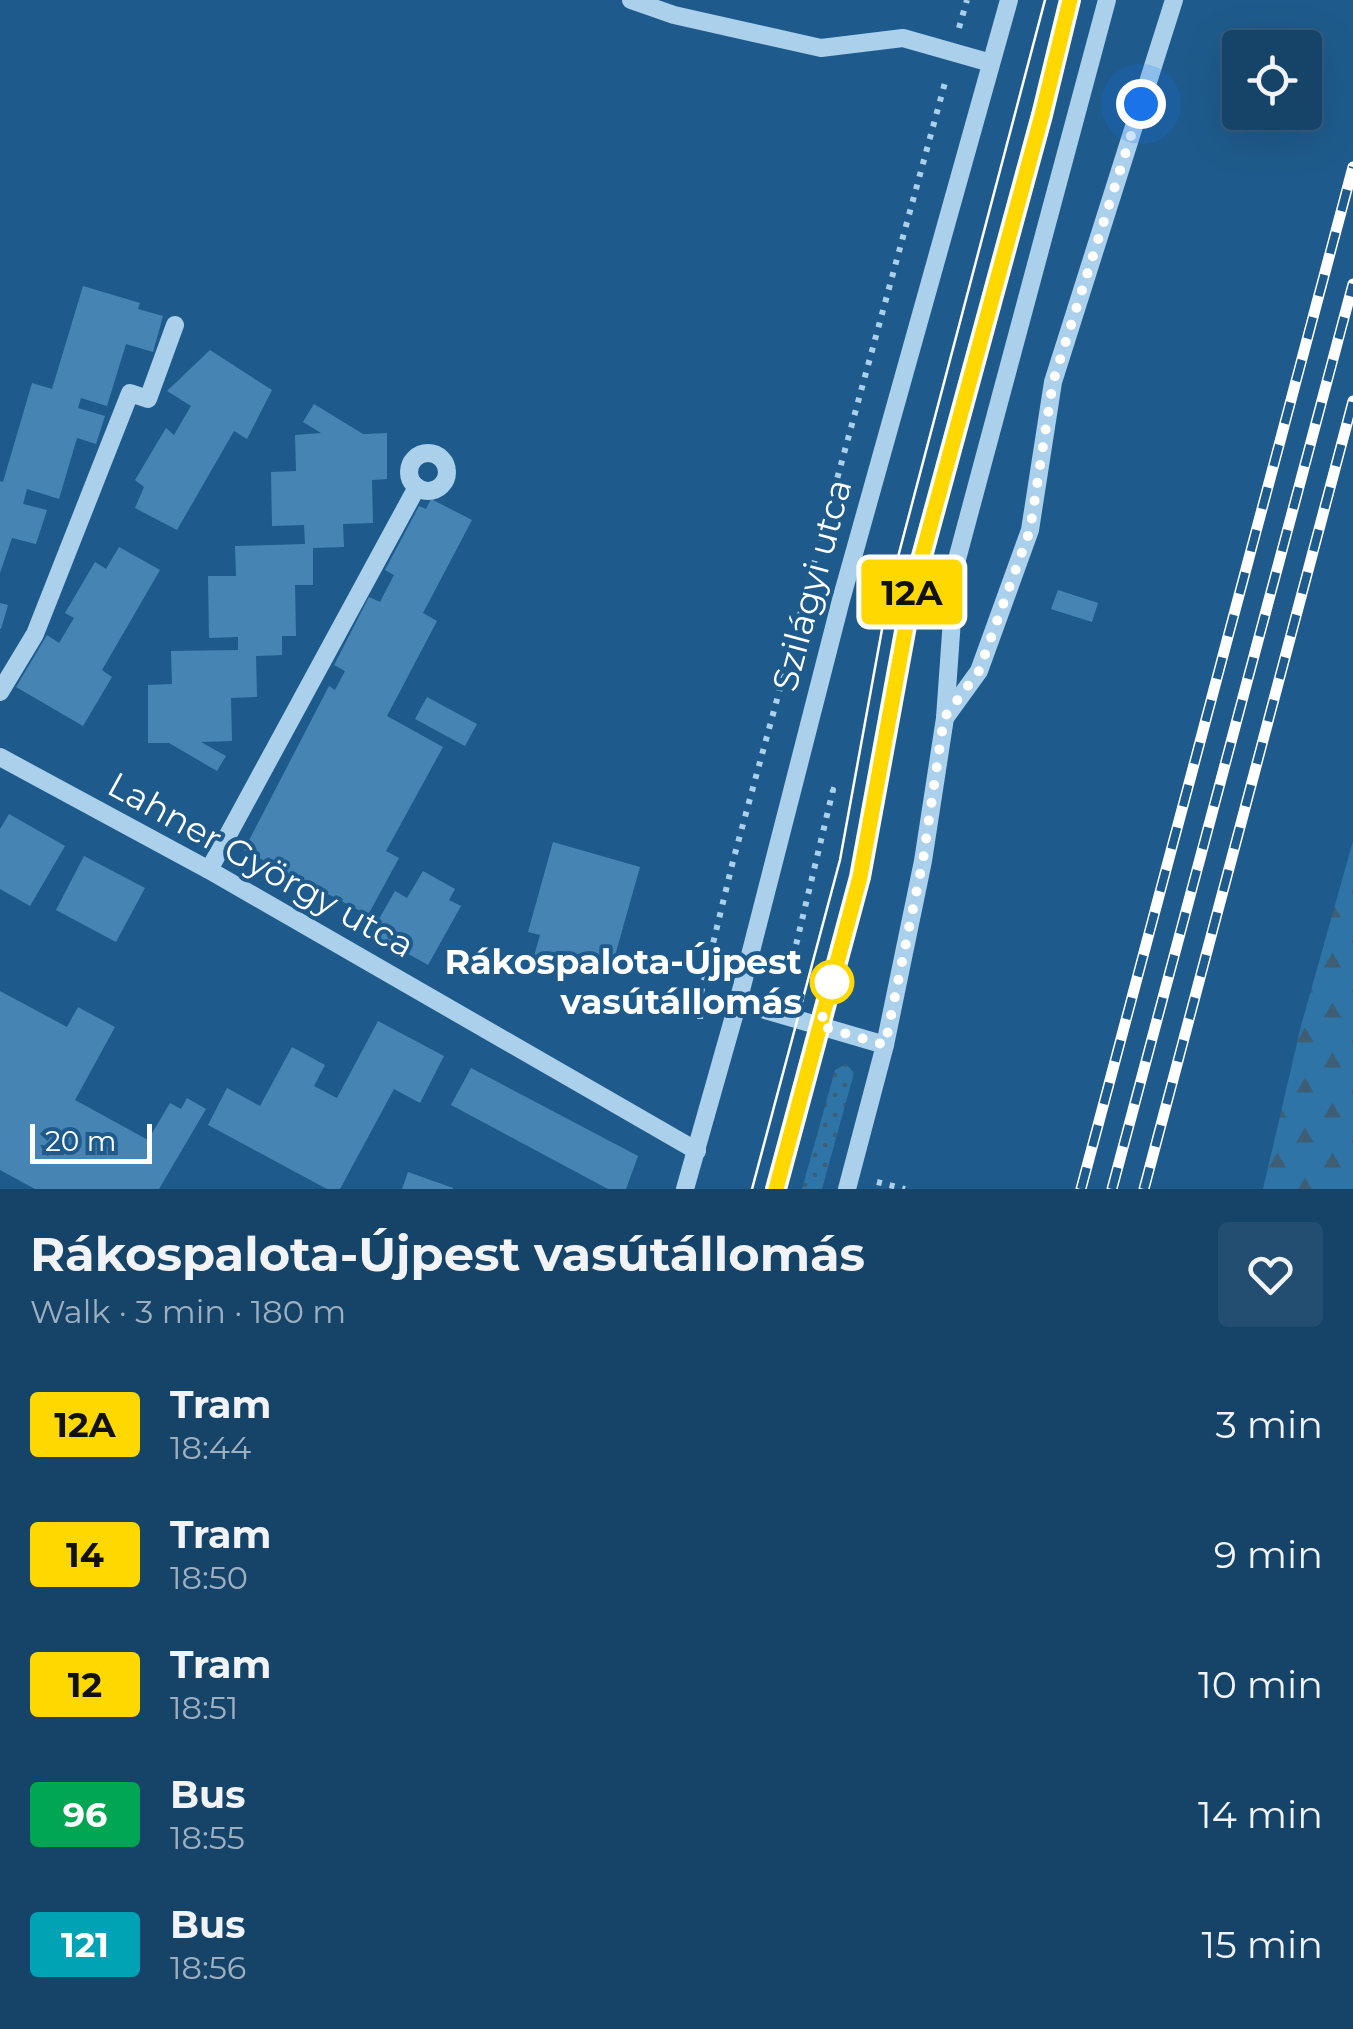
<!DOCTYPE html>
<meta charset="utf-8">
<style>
body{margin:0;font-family:Montserrat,sans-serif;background:#234e71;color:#f1f3f6;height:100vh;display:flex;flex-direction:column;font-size:38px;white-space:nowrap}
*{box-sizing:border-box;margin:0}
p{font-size:32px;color:#9eb0c0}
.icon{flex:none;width:55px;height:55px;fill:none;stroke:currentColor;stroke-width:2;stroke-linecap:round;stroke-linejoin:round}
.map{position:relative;height:1189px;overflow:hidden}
.details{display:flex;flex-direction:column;background:#164469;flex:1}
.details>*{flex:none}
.badge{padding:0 20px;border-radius:8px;font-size:35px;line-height:65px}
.controls{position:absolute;left:1222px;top:30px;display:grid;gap:20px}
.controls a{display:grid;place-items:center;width:100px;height:100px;border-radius:10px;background:#164469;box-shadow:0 10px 40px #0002,0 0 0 2px #355c7d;font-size:50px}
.scale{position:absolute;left:30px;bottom:25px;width:122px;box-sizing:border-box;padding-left:10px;border:5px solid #fff;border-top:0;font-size:28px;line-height:35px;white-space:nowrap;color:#fff;-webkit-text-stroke:8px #1e5b8c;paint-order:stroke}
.you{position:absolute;width:50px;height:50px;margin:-25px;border:8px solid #fff;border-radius:50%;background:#1a73e8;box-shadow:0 0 0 15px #1a73e833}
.map>.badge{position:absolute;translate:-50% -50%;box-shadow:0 0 0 5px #fff}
.round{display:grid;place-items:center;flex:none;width:105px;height:105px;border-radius:10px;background:#234e71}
.summary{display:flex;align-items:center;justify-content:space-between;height:170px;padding:0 30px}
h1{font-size:48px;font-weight:700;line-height:75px}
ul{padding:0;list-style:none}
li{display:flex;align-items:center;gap:30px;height:130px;padding:0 30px}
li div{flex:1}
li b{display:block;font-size:38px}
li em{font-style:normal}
li .badge{min-width:110px;font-weight:700;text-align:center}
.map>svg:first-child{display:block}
</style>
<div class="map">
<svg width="1353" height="1189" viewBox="0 0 1353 1189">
<defs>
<pattern id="grass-dots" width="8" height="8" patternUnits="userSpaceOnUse" patternTransform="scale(2.5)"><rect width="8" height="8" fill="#2e74a7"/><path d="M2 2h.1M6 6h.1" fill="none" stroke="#3e5e75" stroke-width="1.8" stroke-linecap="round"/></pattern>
<pattern id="forest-firs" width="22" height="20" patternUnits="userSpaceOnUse" patternTransform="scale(2.5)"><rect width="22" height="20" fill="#2e74a7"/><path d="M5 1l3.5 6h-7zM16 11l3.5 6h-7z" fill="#3e5e75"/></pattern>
</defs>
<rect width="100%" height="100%" fill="#1e5b8c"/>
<polygon fill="url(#grass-dots)" points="846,1064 854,1073 822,1189 802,1189 835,1070"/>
<polygon fill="url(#forest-firs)" points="1353,841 1353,1189 1263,1189 1301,1026"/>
<g fill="#4685b3">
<polygon points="83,286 140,303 138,309 163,316 153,352 126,344 107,406 81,398 78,408 105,416 96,444 77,438 59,499 27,489 23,504 47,510 36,544 12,538 0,573 0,481 3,482 32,383 52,389"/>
<polygon points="210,350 272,390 247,439 234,431 177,530 135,508 144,487 135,480 166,428 174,435 191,406 167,391"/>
<polygon points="314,404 363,434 387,433 387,479 372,480 373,523 343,524 344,547 313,548 313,585 295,585 296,636 282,636 282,655 256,656 257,697 231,698 232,741 201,742 226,756 217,771 169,743 148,743 148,685 172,684 171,651 238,650 238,637 209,638 208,576 236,576 235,546 305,544 304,525 272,526 271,472 296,471 295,435 321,433 303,422"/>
<polygon points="431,499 472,520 423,613 437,621 387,716 443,747 386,851 399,858 368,915 244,850 329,686 335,690 345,671 334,665 369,597 380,602 394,575 385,570 419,506 426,509"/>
<polygon points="119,547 160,570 102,670 112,677 83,726 16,687 47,635 59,643 74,618 65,613 95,562 106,569"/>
<polygon points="1058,590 1098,603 1092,622 1051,609"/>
<polygon points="0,603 8,605 1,629 0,629"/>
<polygon points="427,697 477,724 465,746 415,719"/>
<polygon points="9,814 65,846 30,906 0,889 0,829"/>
<polygon points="553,842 640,867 609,977 534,956 540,935 528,932"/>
<polygon points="84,856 145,888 116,942 56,910"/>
<polygon points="423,871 455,889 449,900 461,906 428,965 371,933 395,891 407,898"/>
<polygon points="0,991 67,1027 78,1007 115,1027 75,1100 148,1140 170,1103 181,1109 187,1098 206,1109 159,1189 35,1189 0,1170"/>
<polygon points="378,1021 444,1056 420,1103 394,1089 340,1189 327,1189 208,1125 227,1088 260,1106 292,1047 325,1065 314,1086 337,1098"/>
<polygon points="471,1068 638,1156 626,1189 608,1189 451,1105"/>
<polygon points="408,1172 453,1188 453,1189 402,1189"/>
</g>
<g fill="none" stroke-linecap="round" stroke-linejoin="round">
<g stroke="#aad0ec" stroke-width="6" stroke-dasharray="5 8" stroke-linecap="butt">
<polyline points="959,28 967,0"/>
<polyline points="775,974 792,962 833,790 823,788"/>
<polyline points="700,1019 701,993 733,861 946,79"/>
<polyline points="877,1182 905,1189"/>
</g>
<g stroke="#aad0ec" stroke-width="18">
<polyline points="631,0 674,15 821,48 903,38 991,63"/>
<circle cx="428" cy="472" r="19"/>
<polyline points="0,692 35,634 130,393 148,399 175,325"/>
<polyline points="945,718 979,671 1030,530 1053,382 1174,0"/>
<polyline points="0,757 209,870 697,1151"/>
<polyline points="209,870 417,487"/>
<polyline points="738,1002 885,1045 847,1189"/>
<polyline points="885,1045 923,861 945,718 956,563 1107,0"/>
<polyline points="685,1189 738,1002 841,600 1009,0"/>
</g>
<g stroke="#fff" stroke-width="2.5">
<polyline points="752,1189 840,860 889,591 1045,0"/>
<polyline points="776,1189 860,877 911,593 1042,115 1070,0"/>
</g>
<defs>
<g id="rail">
<polyline points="1081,1189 1353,167"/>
<polyline points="1112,1189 1353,284"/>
<polyline points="1144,1189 1353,401"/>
</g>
</defs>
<use href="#rail" stroke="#fff" stroke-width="11"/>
<use href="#rail" stroke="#1e5b8c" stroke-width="8" stroke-dasharray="22" stroke-linecap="butt"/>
</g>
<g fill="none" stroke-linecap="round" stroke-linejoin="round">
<defs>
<polyline id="line" points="776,1189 860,877 912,593 1042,115 1070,0"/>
</defs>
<use href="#line" stroke="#fff" stroke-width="22"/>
<use href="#line" stroke="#ffd800" stroke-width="15"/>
<polyline stroke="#fff" stroke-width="10" stroke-dasharray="0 18" points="832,982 820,1026 885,1045 923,860 944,718 979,671 1030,530 1053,382 1141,104"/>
</g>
<circle fill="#fff" stroke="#ffd800" stroke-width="5" cx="832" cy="982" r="20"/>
<g text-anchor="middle" stroke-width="8" stroke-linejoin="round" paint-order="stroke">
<g font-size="35" fill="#fff" stroke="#1e5b8c">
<text transform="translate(812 585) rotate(-75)" y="12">Szilágyi utca</text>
<text transform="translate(261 865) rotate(29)" y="12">Lahner György utca</text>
</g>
<g font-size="35" font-weight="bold" fill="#fff" stroke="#1e5b8c" text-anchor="end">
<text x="802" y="974">Rákospalota-Újpest<tspan x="802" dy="40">vasútállomás</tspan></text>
</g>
</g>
</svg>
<div class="controls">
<a><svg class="icon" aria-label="locate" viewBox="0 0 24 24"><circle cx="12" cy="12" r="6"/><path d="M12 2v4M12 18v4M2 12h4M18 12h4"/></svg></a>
</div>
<div class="scale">20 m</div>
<div class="you" style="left:1141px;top:104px"></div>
<b class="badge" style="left:912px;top:592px;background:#ffd800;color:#111">12A</b>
</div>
<section class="details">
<div class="summary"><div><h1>Rákospalota-Újpest vasútállomás</h1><p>Walk · 3 min · 180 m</p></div><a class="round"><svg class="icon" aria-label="heart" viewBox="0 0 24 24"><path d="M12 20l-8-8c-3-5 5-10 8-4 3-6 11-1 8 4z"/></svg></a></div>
<ul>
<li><span class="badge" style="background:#ffd800;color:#111">12A</span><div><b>Tram</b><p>18:44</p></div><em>3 min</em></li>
<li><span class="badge" style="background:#ffd800;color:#111">14</span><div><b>Tram</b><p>18:50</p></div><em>9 min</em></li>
<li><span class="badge" style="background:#ffd800;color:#111">12</span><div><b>Tram</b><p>18:51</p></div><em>10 min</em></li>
<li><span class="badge" style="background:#00a651;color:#fff">96</span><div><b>Bus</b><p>18:55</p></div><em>14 min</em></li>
<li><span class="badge" style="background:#00a3b4;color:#fff">121</span><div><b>Bus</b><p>18:56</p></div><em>15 min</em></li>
</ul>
</section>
